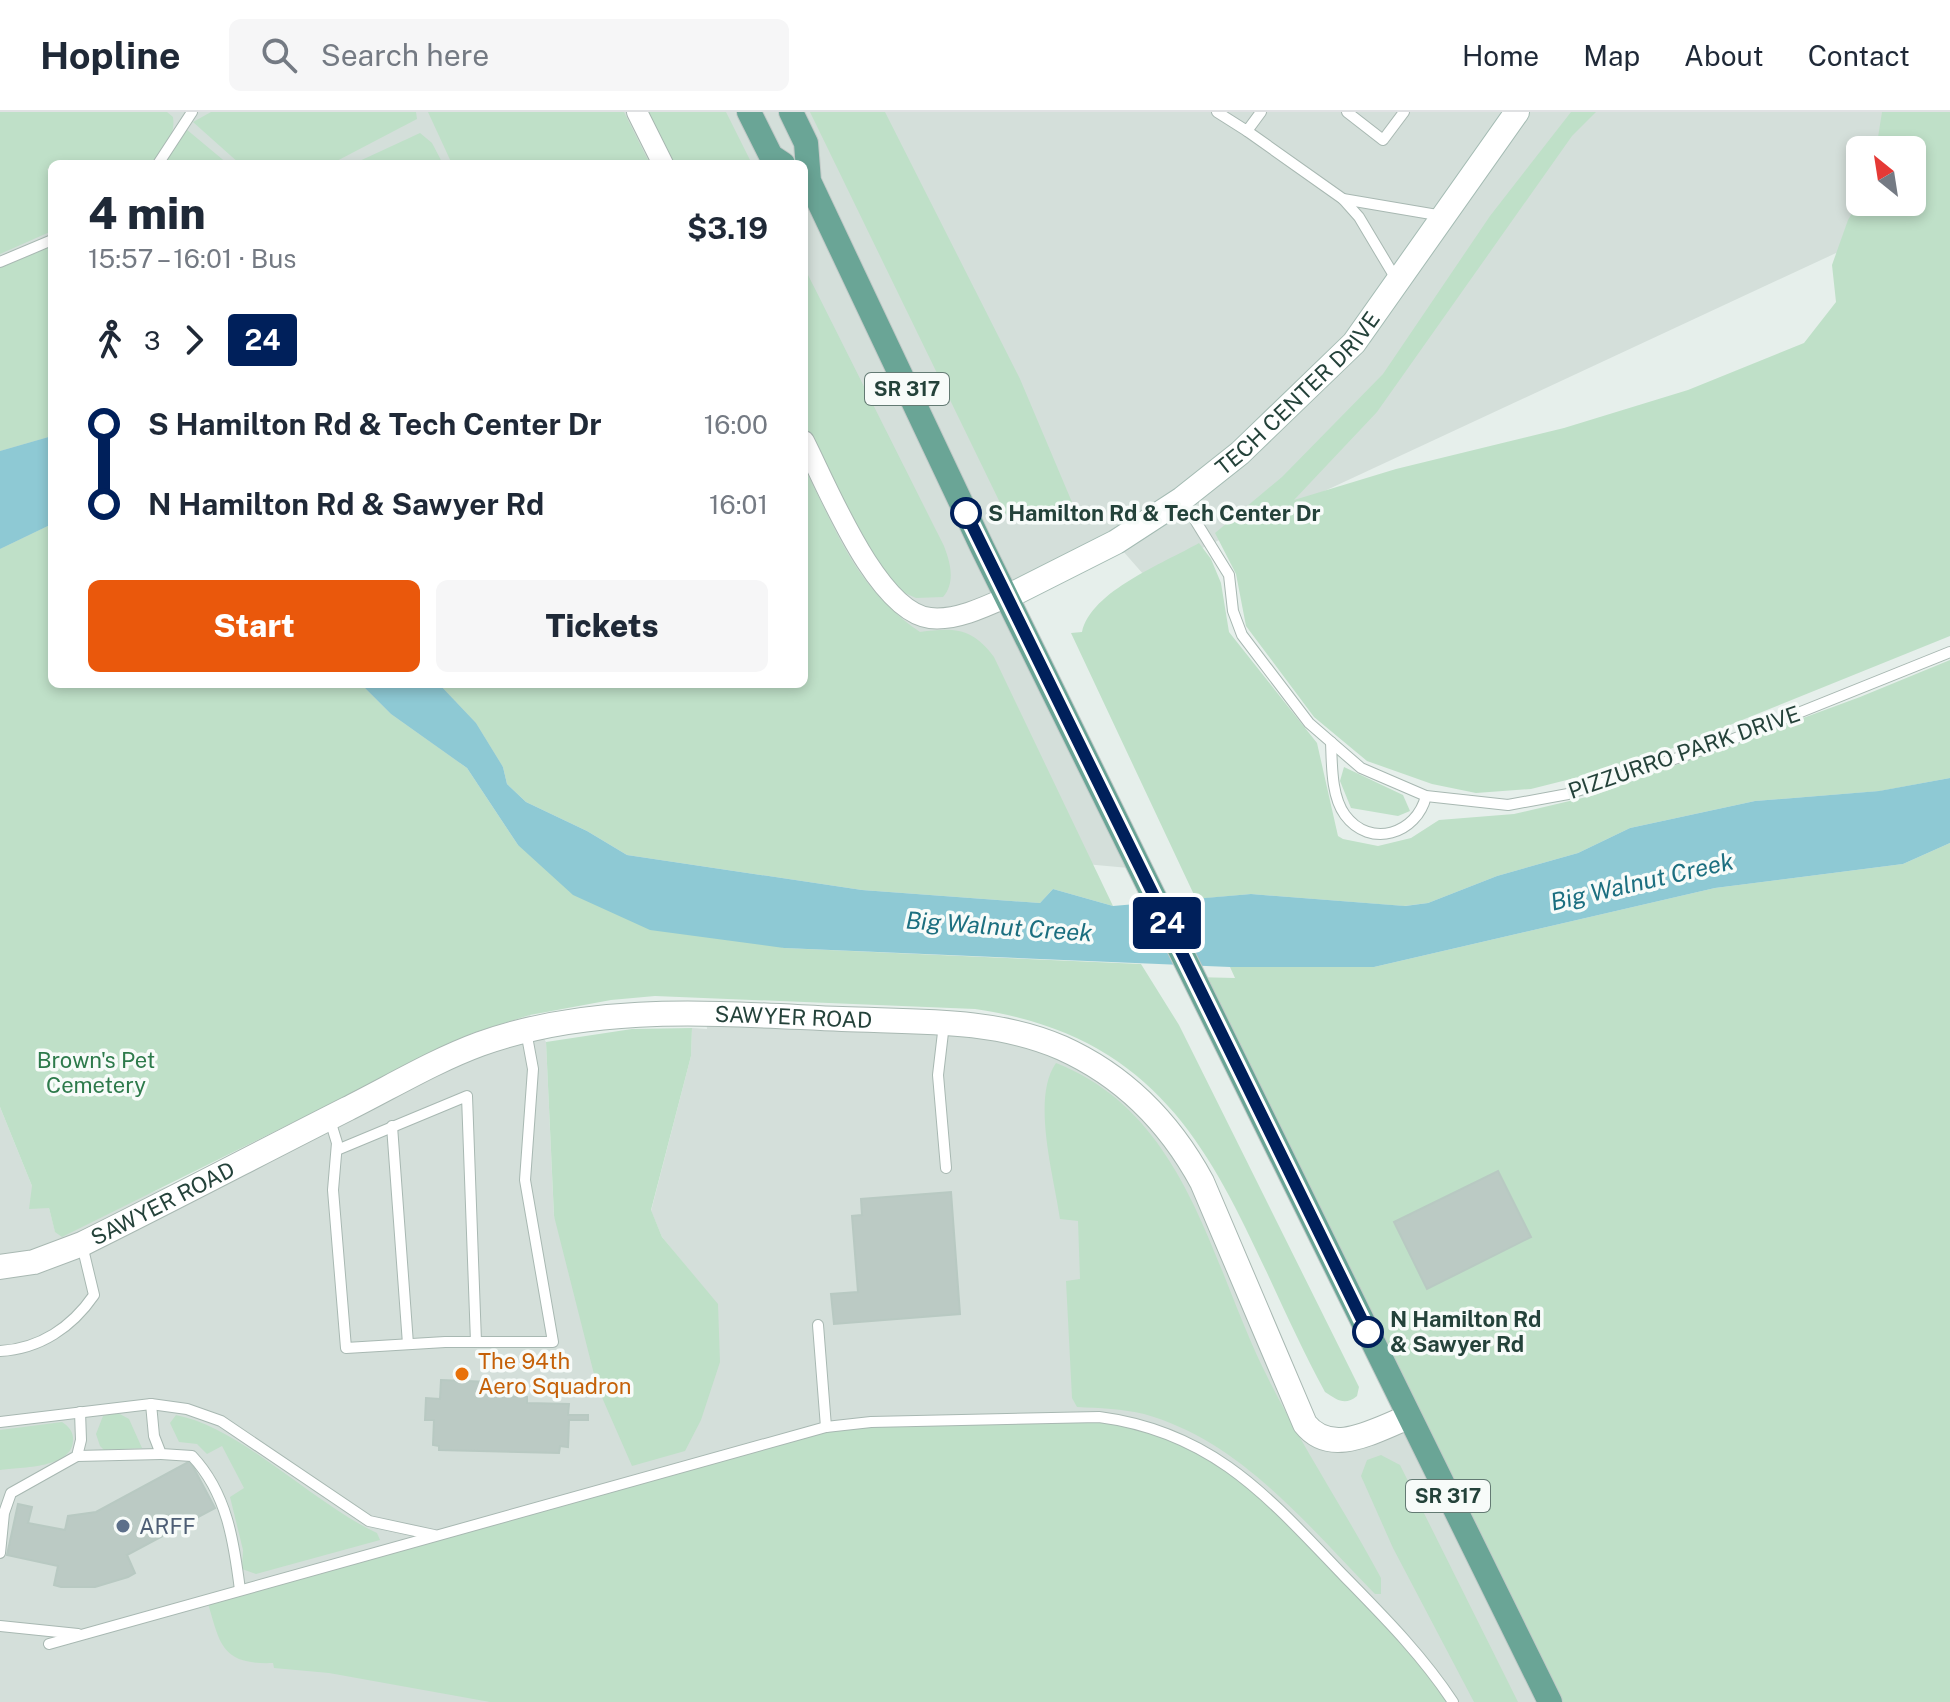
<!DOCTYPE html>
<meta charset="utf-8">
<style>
body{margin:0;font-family:"Public Sans",sans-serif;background:#f6f6f7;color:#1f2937;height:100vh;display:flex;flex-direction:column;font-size:30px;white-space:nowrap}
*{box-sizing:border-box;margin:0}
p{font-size:26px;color:#747a83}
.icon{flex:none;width:44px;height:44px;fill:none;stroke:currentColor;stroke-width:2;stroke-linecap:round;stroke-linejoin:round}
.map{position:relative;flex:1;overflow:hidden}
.sheet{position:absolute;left:48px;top:48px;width:760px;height:528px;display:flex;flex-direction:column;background:#fff;border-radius:12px;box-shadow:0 4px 12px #0003}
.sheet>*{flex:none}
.badge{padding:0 16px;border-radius:6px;font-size:28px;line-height:52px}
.needle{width:52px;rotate:330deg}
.fabs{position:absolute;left:1846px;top:24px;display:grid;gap:16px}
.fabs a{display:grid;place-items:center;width:80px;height:80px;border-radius:12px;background:#fff;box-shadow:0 4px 12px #0003;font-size:40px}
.map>.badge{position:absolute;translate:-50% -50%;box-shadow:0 0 0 4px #fff}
.legs{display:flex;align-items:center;gap:12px;height:88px;padding:0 40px;font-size:26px}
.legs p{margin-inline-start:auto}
.head{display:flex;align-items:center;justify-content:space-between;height:136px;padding:0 40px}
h1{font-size:44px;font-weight:800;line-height:60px}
.action{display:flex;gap:16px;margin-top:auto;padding:16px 40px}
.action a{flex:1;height:92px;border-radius:12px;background:#ea580c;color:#fff;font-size:32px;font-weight:800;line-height:92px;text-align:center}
.action a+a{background:#f6f6f7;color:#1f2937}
ul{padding:0 40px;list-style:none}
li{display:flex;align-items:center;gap:28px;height:80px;font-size:30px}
li i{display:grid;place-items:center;width:12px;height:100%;margin:0 10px;background:currentColor}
li i::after{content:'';width:20px;height:20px;margin:-10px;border:6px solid;border-radius:50%;background:#fff}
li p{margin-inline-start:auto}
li:first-child i{background:linear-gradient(#0000 50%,currentColor 0)}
li:last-child i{background:linear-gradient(currentColor 50%,#0000 0)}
header{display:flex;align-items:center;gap:48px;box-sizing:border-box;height:112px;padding:0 40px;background:#fff;border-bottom:2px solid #e0e1e3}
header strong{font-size:38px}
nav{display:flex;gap:44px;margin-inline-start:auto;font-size:28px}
.search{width:560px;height:72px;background:#f6f6f7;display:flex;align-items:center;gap:20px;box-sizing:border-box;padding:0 28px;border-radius:12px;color:#747a83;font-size:30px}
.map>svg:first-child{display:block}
</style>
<header>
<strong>Hopline</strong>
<div class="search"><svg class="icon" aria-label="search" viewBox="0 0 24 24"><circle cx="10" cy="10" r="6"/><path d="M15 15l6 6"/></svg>Search here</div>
<nav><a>Home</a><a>Map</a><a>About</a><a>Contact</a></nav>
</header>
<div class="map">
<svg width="1950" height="1590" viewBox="0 0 1950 1590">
<rect width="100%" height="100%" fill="#e6efeb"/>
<g fill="#d4dfda" fill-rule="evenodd">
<path d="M 0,0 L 1950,0 L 1950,88 L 1144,463 L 1115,430 L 1008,485 L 1140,757 L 763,723 L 481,648 L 0,713 ZM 1860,38 L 1912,38 L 1912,90 L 1860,90 ZM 52,52 L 804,52 L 804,572 L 52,572 Z"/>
<polygon points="706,902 1031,925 1159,1006 1314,1323 1409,1305 1550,1590 0,1590 0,995 32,1074 49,1096 55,1119 170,1073 436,937 530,903 546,930 554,1105 717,1192 662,1125 651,1099 691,944 692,916 707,917"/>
</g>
<g fill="#bfe0c8">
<path d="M 0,0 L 167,0 L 173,5 C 176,25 163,38 150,52 L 68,52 L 66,49 L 47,57 L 52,65 L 52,119 L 0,142 Z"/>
<polygon points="211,0 416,0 417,7 331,52 240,52 193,10"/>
<polygon points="428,0 624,0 650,52 452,52"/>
<polygon points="645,0 726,0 752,52 671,52"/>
<path d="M 810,0 L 885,0 L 1020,267 L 1077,402 C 1055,414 1041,414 1020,401 L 1012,410 L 1005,401 Z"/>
<polygon points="1571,0 1596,0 1572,24 1377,300 1294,388 1396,357 1564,316 1688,278 1804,231 1836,190 1832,153 1848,108 1860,88 1912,90 1912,38 1876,38 1882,0 1950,0 1950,524 1638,650 1531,677 1476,681 1432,672 1367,649 1314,605 1246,514 1236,462 1215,421 1282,365 1383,262 1490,104"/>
<polygon points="186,17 228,52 162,52"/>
<polygon points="420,21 432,31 443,52 353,52"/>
<polygon points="52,134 52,324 0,339 0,156"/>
<path d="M 804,155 L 944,434 C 950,450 956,470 943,485 L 916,486 L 896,477 L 868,440 L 804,314 Z"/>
<path d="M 804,355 C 838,422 856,476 920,520 C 954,515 973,516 994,545 L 1113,794 L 1053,777 L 1040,791 L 862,778 L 627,743 L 587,719 L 526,690 L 507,672 L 503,655 L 476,611 L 439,572 L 804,572 Z"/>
<path d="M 52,412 L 52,572 L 361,572 L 391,602 L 467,656 L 518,733 L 784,836 L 1141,852 L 1179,913 L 1359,1275 L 1357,1284 C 1345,1294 1337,1288 1325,1280 C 1230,1105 1204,930 975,897 L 655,884 L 611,888 L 530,903 L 473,921 L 62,1125 L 55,1120 L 49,1096 L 29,1097 L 32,1074 L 0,995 L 0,437 Z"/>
<path d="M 1199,431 L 1211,447 L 1221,471 L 1229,520 L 1317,631 L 1338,724 L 1343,727 L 1378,734 L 1411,726 L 1439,708 L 1514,702 L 1595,683 L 1860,585 L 1950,548 L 1950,666 L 1880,679 L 1755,689 L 1630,716 L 1578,741 L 1497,764 L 1428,791 L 1404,794 L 1251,782 L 1196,787 L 1071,521 L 1082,520 C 1091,479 1164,451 1199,431 Z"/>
<polygon points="1344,655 1403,683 1410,699 1398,704 1351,696 1340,669"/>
<polygon points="1950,731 1950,1590 1550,1590 1193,865 1235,866 1230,855 1374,855 1715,776 1903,752"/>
<polygon points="692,916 691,944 651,1098 662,1125 718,1192 720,1250 701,1308 685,1339 632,1354 597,1274 554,1104 546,930 632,917"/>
<path d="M 1056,951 C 1184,1001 1209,1143 1262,1254 C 1297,1327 1343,1395 1381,1466 L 1381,1482 L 1375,1482 C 1307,1413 1241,1329 1144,1302 C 1123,1297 1099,1296 1077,1295 L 1072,1286 L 1066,1169 L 1080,1167 L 1078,1109 L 1060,1107 C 1054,1064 1031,986 1056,951 Z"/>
<polygon points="118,1301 129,1307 142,1336 104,1338 100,1334 96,1322 103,1304"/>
<path d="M 176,1303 C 242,1316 312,1391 377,1421 L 380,1428 L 256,1462 L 242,1457 L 243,1438 L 230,1385 L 244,1376 L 222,1334 L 207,1342 L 197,1332 L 179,1330 L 170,1311 Z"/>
<path d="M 1099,1305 L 1163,1320 L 1248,1367 L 1406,1528 L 1453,1590 L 490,1590 L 329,1561 L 274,1556 L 273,1551 C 220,1553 220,1531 207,1488 L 834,1314 Z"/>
<path d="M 62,1310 C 68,1314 72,1318 73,1325 C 76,1357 20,1355 0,1358 L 0,1318 Z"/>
<polygon points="1381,1343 1400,1353 1518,1590 1474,1590 1393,1436 1361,1364 1367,1348"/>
</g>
<g fill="#8ec9d4">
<polygon points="52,324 52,412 0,437 0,339"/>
<polygon points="361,572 439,572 476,611 503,655 507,672 526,690 587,719 627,743 862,778 1040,791 1053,777 1113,794 1251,782 1405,794 1428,791 1497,764 1578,741 1630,716 1755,689 1879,679 1950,666 1950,731 1903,752 1715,776 1374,855 1230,855 784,836 650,818 573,783 518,733 467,656 391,602"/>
</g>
<g fill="#bbcac4" stroke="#b8c9c2" stroke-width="2">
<polygon points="1498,1059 1531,1125 1427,1177 1394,1110"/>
<polygon points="951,1080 960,1202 834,1212 831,1182 858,1180 852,1104 862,1103 861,1087"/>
<polygon points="441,1268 490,1270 489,1284 527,1285 527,1291 569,1292 568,1303 588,1303 588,1308 569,1308 568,1335 560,1334 559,1341 439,1338 439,1334 433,1333 434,1308 425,1308 426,1286 440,1287"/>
<polygon points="190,1349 215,1396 127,1443 135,1461 128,1465 95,1475 61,1475 54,1473 58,1454 7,1443 18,1392 32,1395 28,1411 65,1418 68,1404 96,1400"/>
</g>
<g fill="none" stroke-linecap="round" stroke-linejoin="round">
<defs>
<g id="service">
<polyline points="1217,0 1247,19 1261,0"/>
<polyline points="1347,0 1383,28 1404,0"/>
<polyline points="1247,19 1343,87 1359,105 1396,167"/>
<polyline points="158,52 192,0"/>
<polyline points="1343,87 1443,104"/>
<polyline points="0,150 52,128"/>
<polyline points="1182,387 1229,463 1233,499 1242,523 1309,611 1361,656 1426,684 1508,693 1568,682 1726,630 1950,540"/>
<path d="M 1331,630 C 1332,652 1331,684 1345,703 C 1370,737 1417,722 1426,684"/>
<polyline points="944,912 938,963 946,1056"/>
<polyline points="330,1008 337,1031 333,1078 346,1236 445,1230 553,1230 525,1068 533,957 526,919"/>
<polyline points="392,1014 408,1232"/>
<polyline points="337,1038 467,984 476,1230"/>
<polyline points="818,1213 826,1315"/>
<path d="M 0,1239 C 40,1237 72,1215 94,1183 L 82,1133"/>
<path d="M 151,1292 L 154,1324 L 161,1342 L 192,1344 C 227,1381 234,1430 240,1478"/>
<polyline points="0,1310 151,1292 187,1297 221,1309 369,1409 434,1423"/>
<polyline points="77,1344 161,1342"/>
<polyline points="0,1441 4,1401 11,1381 77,1344 81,1328 80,1300"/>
<polyline points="0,1514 78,1522"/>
<path d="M 49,1532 L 826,1315 L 871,1310 L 1099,1305 C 1214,1320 1269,1386 1345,1465 C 1384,1505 1422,1543 1453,1590"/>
</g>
<g id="minor">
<polyline points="637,0 663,52"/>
<path d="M 804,329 C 827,374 877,500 930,506 C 955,509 985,495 1007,485"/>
</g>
<g id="tertiary">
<path id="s1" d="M 0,1155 L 34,1150 L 82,1132 C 171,1088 258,1042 347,997 C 391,975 434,949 480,932 C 597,890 721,902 842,907 C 915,910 994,906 1062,936 C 1124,964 1170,1011 1202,1070 L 1305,1312 C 1332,1346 1376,1317 1409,1305"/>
</g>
<g id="secondary">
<path id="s2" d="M 1007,485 L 1116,430 L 1182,387 L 1240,341 L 1354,231 L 1517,0"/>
</g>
<g id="primary">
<polyline points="749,0 771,44 783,52"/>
<polyline points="791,0 806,31 809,69 982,435 1550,1590"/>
</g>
</defs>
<use href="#service" stroke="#a8b8b2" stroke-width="12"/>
<use href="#minor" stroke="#a8b8b2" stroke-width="22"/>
<use href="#tertiary" stroke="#a8b8b2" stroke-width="26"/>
<use href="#secondary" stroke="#a4bbb3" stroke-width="26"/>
<use href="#primary" stroke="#c2cac8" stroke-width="26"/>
<use href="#service" stroke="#fff" stroke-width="10"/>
<use href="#minor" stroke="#fff" stroke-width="20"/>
<use href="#tertiary" stroke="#fff" stroke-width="24"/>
<use href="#secondary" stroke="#fff" stroke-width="24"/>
<use href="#primary" stroke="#6aa596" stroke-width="24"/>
</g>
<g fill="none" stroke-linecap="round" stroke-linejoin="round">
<defs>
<polyline id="line-1" points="966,401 1368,1220"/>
</defs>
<use href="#line-1" stroke="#fff" stroke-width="18"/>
<use href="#line-1" stroke="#00205b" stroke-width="12"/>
</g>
<g fill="#fff" stroke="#00205b" stroke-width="4">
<circle cx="966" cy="401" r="14"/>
<circle cx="1368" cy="1220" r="14"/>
</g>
<circle fill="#e8710a" stroke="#f7fbf9" stroke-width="3" cx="462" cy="1262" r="8"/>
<circle fill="#5c6f8a" stroke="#f7fbf9" stroke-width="3" cx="123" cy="1414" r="8"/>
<g text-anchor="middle" stroke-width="7" stroke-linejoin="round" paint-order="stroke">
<g fill="#f7fbf9" stroke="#637a73" stroke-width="2">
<rect x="865" y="261" width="84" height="32" rx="6"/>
<rect x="1406" y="1368" width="84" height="32" rx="6"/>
</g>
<g font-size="20" font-weight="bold" fill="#24423a">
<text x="907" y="284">SR 317</text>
<text x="1448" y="1391">SR 317</text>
</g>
<g font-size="22" fill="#24423a" stroke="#f7fbf9">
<text dy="8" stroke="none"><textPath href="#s2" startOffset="358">TECH CENTER DRIVE</textPath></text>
<text transform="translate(1684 640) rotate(-19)" y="8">PIZZURRO PARK DRIVE</text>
<text dy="8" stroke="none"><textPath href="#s1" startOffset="848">SAWYER ROAD</textPath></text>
<text dy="8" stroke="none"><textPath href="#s1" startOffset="176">SAWYER ROAD</textPath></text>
</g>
<g font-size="22" font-weight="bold" fill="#24423a" stroke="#f7fbf9" text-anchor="start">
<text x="988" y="409">S Hamilton Rd &amp; Tech Center Dr</text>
<text x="1390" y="1215">N Hamilton Rd<tspan x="1390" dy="25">&amp; Sawyer Rd</tspan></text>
</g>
<g font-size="22" fill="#2d7a4b" stroke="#f7fbf9">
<text x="96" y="956">Brown's Pet<tspan x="96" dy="25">Cemetery</tspan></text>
</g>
<g font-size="22" fill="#c56008" stroke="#f7fbf9" text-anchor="start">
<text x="478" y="1257">The 94th<tspan x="478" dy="25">Aero Squadron</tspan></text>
</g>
<g font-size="22" fill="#4e5e75" stroke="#f7fbf9" text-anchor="start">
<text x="139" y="1422">ARFF</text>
</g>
<g font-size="24" font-style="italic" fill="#1c6f80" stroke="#f7fbf9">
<text transform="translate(1642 770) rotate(-13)" y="8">Big Walnut Creek</text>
<text transform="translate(999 815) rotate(4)" y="8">Big Walnut Creek</text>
</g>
</g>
</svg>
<div class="fabs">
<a><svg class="needle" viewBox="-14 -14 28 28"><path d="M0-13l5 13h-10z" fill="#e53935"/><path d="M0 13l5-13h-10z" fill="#747a83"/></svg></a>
</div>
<b class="badge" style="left:1167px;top:811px;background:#00205b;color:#fff">24</b>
<section class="sheet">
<div class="head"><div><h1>4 min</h1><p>15:57 – 16:01 · Bus</p></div><b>$3.19</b></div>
<div class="legs"><svg class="icon" aria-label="walk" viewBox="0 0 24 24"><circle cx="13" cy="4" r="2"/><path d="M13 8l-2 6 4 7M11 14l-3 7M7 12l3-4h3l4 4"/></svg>3<svg class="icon" aria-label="forward" viewBox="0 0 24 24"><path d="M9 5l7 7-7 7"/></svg><b class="badge" style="background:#00205b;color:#fff">24</b></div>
<ul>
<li><i style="color:#00205b"></i><b>S Hamilton Rd &amp; Tech Center Dr</b><p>16:00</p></li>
<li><i style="color:#00205b"></i><b>N Hamilton Rd &amp; Sawyer Rd</b><p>16:01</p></li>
</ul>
<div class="action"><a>Start</a><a>Tickets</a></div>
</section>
</div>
